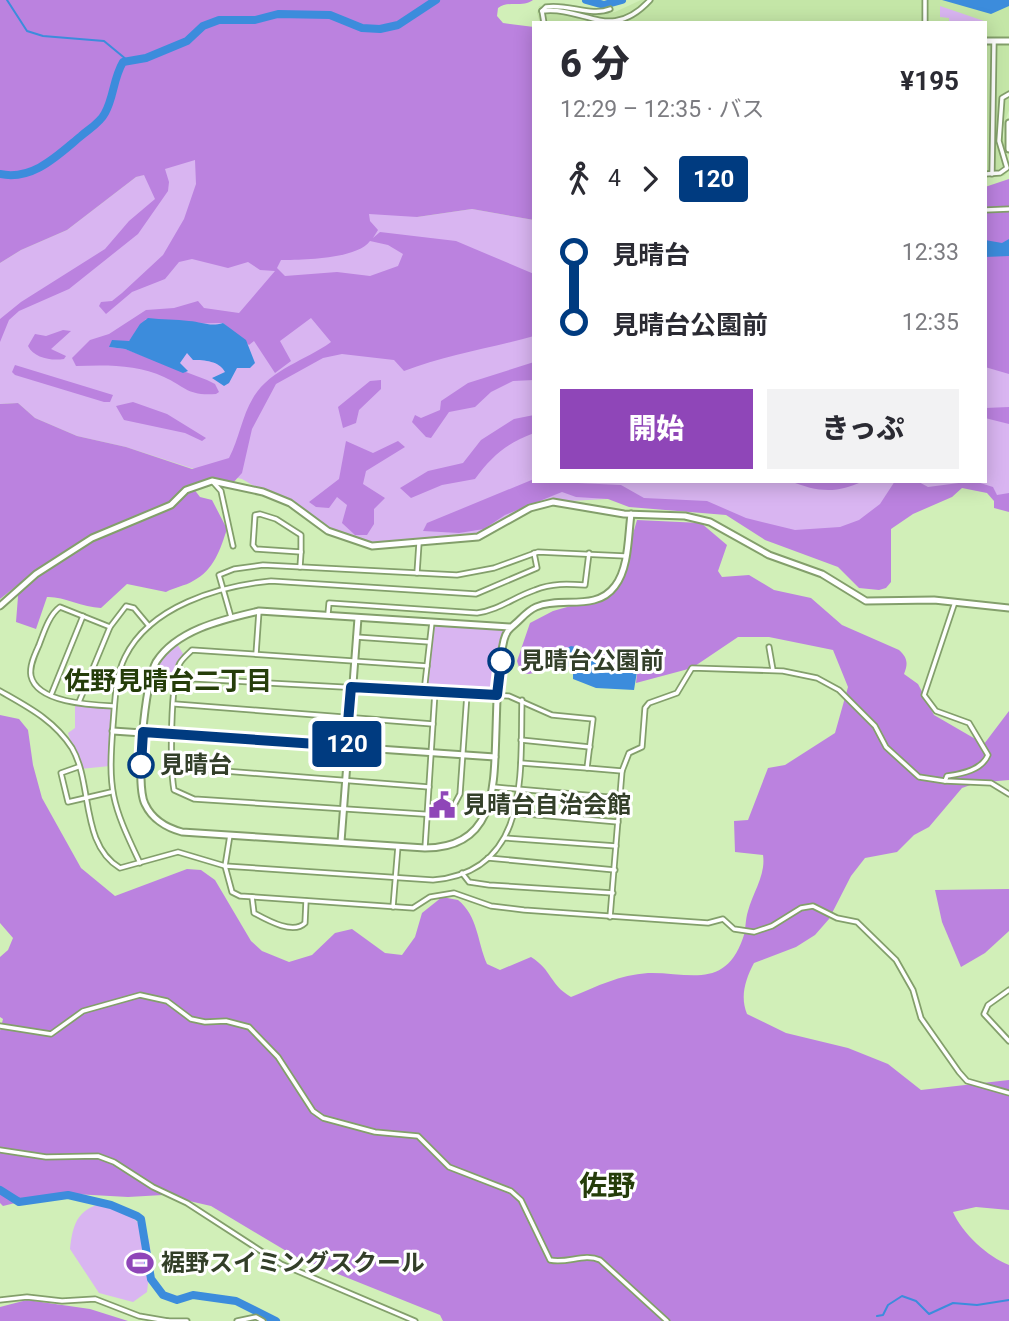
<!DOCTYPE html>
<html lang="ja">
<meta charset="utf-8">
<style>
body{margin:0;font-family:Roboto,"Noto Sans JP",sans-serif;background:#f2f2f3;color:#2b2b33;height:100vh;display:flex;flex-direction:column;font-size:26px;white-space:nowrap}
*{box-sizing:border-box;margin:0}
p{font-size:23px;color:#7c7c81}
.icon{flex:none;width:38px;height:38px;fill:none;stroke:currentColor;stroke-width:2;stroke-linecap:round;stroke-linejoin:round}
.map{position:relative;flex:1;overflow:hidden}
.details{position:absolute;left:532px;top:21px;width:455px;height:462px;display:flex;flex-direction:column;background:#fff;border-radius:0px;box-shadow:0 4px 18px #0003}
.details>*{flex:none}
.badge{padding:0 14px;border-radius:5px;font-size:24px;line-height:46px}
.map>.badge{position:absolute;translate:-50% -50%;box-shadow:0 0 0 4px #fff}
.legs{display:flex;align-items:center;gap:10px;height:77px;padding:0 28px;font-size:23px}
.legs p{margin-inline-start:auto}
.head{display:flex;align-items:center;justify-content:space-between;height:119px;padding:0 28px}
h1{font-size:38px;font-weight:800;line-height:52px}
.button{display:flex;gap:14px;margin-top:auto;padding:14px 28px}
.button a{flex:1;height:80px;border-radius:0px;background:#8f46b8;color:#fff;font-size:28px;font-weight:800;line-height:80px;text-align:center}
.button a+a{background:#f2f2f3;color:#2b2b33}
ul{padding:0 28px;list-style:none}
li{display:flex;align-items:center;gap:24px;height:70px;font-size:26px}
li i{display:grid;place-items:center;width:10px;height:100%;margin:0 9px;background:currentColor}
li i::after{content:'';width:18px;height:18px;margin:-9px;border:5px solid;border-radius:50%;background:#fff}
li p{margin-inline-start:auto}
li:first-child i{background:linear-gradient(#0000 50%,currentColor 0)}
li:last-child i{background:linear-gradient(currentColor 50%,#0000 0)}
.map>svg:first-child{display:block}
</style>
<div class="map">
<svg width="1009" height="1321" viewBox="0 0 1009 1321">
<rect width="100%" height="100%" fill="#d1efb8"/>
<polygon fill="#c4e6a7" points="641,0 1009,0 1009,110 1002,131 1009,171 1004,176 985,177 985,23 540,23 537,13 539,6 564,3 601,14 615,12"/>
<g fill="#d9b5f1">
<polygon points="940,6 987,22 985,35 985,23 949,23 949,18 940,17"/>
<polygon points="249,143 284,162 417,217 472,209 534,220 534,481 985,481 985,320 1009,329 1009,500 994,496 985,487 958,488 816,536 758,527 712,509 626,498 550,502 530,508 498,528 465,540 380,547 341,537 242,479 191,468 126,447 77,436 35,418 18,403 0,404 0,263 21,250 67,230 136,177"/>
<polygon points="432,622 510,627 504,637 497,695 424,692"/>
<polygon points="176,642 185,657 176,679 150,679 156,662"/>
<polygon points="75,703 114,706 110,766 80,769 68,733 75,728"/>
<path d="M 109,1202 C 157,1230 153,1241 147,1292 L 133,1302 L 99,1293 L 70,1249 C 73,1221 79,1207 109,1202 Z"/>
</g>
<g fill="#bb82df" fill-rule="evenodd">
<path d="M 0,0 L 533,0 C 523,8 508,0 498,8 L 497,16 L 503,23 L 534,27 L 534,220 L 472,209 L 417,217 L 369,214 L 370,221 L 378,230 L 373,238 L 380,232 L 456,241 L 534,274 L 534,336 C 491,348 445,355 404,371 L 394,360 L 342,354 L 323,358 L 276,384 L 252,429 L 242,473 L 232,484 L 190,484 L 200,497 L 212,500 L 227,529 C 220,550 214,570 193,581 C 185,586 175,587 166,592 L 127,584 L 101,608 C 82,607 62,596 47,597 L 36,629 L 16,622 L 19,584 L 0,599 L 0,404 L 18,403 L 35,418 L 77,436 L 126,447 L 192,469 L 229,458 C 239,439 242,416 253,398 C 270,369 305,361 331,342 L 311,318 L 280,341 L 291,361 L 275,373 L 254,341 L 249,345 L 223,323 L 179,324 L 146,319 L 129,341 L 109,347 L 125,349 L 207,380 L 215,384 L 219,392 L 216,394 C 187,396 186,387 164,377 C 137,364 105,365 76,366 L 72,358 L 90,340 L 109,334 L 146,310 L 174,308 L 198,301 L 204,308 L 239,313 L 275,271 L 260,270 L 248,262 L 228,268 L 192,259 L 179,262 L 165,279 L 132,292 L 106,314 L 99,306 L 101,302 L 112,301 L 122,293 L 163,255 L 184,219 L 196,184 L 195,160 L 165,169 L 169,182 L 168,191 L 138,234 L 69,289 L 19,311 L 9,320 L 0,342 L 0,319 L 21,302 L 105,249 L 129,221 L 155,199 L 144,175 L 136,177 L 67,230 L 21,250 L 0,263 ZM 370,241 L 388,245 L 403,254 L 398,266 L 370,276 L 337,272 L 285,276 L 277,268 L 281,260 C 303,260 357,259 370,241 Z"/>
<polygon points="1009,179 1009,374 985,367 985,187"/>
<path d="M 63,330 L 71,331 L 51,349 L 66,356 L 64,359 C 51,361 34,358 28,346 L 35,334 L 46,336 Z"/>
<polygon points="534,362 534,380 513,381 491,392 475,407 449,412 431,438 426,437 412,422 415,415 421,418 440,410 441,401 468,383"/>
<polygon points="15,365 113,395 110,402 104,402 15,375 12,372"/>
<polygon points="381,380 381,389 359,410 356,423 343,428 338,407 370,381"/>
<polygon points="133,402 167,414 206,438 202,441 185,433 124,420 116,406"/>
<polygon points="1009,407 1009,424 985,418 985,408"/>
<path d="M 534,415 L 534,433 C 507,443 492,456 475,479 L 442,485 L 411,498 L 400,488 L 428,471 L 463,463 L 481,440 L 514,419 Z"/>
<polygon points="346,441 373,453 398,441 405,447 366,471 363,484 385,498 374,509 374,524 367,535 355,535 342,523 347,505 337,497 329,508 316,507 309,502 339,479"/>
<polygon points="534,479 534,481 621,485 644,498 707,501 746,518 795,530 840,527 859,520 880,504 895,481 917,481 928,487 974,481 993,487 997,495 1009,493 1009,512 994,508 994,501 987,493 962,488 952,497 913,514 891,529 891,582 886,588 879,590 859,588 838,567 765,540 726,515 629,507 608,499 576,497 562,492 505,515 484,529 459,533 423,531 427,523"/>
<path d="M 790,481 L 863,481 C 837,494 817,492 790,481 Z"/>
<path d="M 637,520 L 701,523 L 727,545 L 718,571 L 722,577 L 749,575 L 774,590 L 811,598 L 842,625 L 899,650 C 908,658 908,664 904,674 L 918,684 L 934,715 L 984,744 L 1009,711 L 1009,780 L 976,783 L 962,788 L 929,827 L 914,835 L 897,852 L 865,858 L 851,876 L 829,919 L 815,935 L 796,947 L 754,963 C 745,980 740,997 747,1014 L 786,1033 L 848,1048 L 888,1064 L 921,1090 L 1009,1080 L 1009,1210 L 976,1207 L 953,1212 C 962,1233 988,1257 1009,1265 L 1009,1321 L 443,1321 L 440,1315 L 298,1258 L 211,1206 L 163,1195 L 128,1197 L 56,1193 L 3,1206 L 0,1203 L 0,1031 L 3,1019 L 0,1017 L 0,957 L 8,950 L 13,938 L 0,923 L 0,715 L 19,719 L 28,730 L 33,765 L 42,798 L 81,868 L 115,896 L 187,869 L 201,870 L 215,880 L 251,941 L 262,951 L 289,962 L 312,955 L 335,933 L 352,929 L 385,953 L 402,955 L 415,937 L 422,913 L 442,897 L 458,900 C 478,916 477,941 487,964 L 500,970 L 531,957 C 553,971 549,984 571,997 C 598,986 619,975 648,973 C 689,972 725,990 743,938 C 746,930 745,920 748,911 C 753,892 766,875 763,855 L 735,852 L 734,821 L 748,820 L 768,768 L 785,765 L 835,733 L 848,687 L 833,650 L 769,637 L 738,637 L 692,668 L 636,683 L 639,654 L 613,665 L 588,657 L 555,654 L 557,659 L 551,662 L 552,669 L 529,674 L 521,673 L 517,661 L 530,623 L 553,611 L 606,596 L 621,575 Z"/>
<polygon points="1009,889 1009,931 985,953 961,967 942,922 935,890"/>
<polygon points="27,1300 90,1309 128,1321 0,1321 0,1307"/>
</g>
<g fill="#3c8cdc">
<polygon points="942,0 1009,0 1009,6 991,14"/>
<polygon points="1009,239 1009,256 985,257 985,240 1002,243"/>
<path d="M 148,318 C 162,320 176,319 189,321 C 202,322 210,327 223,323 L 246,340 L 255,363 L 250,368 L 237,368 L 229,383 L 224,386 L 212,378 L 225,372 C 219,361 205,360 193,360 L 187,353 L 180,363 L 188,371 L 183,373 L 125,349 L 109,347 L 112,340 L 129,341 L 140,324 Z"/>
<polygon points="571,646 580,648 588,657 613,665 640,653 634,690 596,688 573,679 573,671 555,654"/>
</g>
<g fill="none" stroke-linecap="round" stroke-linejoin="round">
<g stroke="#3c8cdc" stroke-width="2">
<polyline points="7,0 27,31 43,36 104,41 127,60"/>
<polyline points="877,1316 883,1315 888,1305 902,1296 916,1301 929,1314 953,1303 977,1305 1009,1300"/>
</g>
<g stroke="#3c8cdc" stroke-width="8">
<polyline points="586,0 604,5 622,0"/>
<path d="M 0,174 C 33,181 58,155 81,136 C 89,129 100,123 105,113 C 114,97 113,79 123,62 L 146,58 L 187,41 L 203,26 L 219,20 L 255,20 L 278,14 L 330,15 L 362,28 L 380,29 L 398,25 L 436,0"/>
<polyline points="0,1190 19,1202 68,1195 111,1205 137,1216 141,1219 151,1279 163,1295 177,1300 193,1295 236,1301 276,1321"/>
</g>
<defs>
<g id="street">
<path d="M 542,11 C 586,6 610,43 650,0"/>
<path d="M 542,11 L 546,7 C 567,3 591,17 610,9"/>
<polyline points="542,11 544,23"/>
<polyline points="925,23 925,0"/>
<polyline points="985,174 1000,173 1007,168 999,141 1002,98 1009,94"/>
<polyline points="992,174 994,42"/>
<polyline points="985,210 1009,209"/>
<polyline points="213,482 221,491 233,546"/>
<polygon points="260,514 276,519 301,535 301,552 256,549 253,545 255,515"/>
<polyline points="300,567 301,552"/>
<polyline points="417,573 419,543"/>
<path d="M 328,614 L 329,603 L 477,613 C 499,610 514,597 535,590 C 552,583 568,584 585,585 L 589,553"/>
<polyline points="231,617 219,575 234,569 263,565 457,575 494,568 538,552 625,556"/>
<polyline points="356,637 429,642"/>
<polyline points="769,647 773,670"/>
<polyline points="256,654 259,611"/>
<path d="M 427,666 L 192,650 C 188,654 183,658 180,663 C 170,682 170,767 174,790 L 194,799 L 438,815 L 451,811 L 460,794 L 467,694"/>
<polyline points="177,678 509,696 552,715 593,719 587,768 622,771"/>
<path d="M 0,691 C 28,707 54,720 72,748 C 93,784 80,844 120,868 L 178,852 L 225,866 L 433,880 C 531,872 520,772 522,700"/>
<polyline points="424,692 432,622"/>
<polyline points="51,695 83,616"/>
<polyline points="79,702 110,627"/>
<polyline points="175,704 433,724"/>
<path d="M 114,706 C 92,705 37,703 31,676 C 29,666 35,654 39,645 C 44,632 49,615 60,607 L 110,627 L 126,606 L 134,608 L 149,626"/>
<polyline points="521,740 590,747"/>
<polyline points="521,763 587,768"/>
<polyline points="78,767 61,773 68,802 111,792"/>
<polyline points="173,767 429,787"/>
<path d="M 945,781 L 947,776 C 962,774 982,770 988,755 L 969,723 L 936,711 L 924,695 L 955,602"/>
<polyline points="494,787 620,798"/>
<polyline points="515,813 618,822"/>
<polyline points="230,835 225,866 232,892 240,896 413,908 430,897 454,893 491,906 524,910 708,923 723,919 734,929 754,932 772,926 801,908 813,906 837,918 857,922 896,960 913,990 921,1018 959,1072 967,1081 1009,1093"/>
<polyline points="505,838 616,846"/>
<polyline points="425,848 435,692"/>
<polyline points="488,858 615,870"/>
<path d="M 140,863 C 111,802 108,791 113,725 C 115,702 115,677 125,657 C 150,606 219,586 271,581 L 476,594 L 537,568 L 534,553"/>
<polyline points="462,873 469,882 489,885 613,893"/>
<path d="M 252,897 L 254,913 C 267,920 293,935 305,923 L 306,901"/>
<polyline points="393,907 398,846"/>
<polyline points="610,917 622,771 629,753 642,747 645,708 649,703 677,693 692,668 783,671 817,678 839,690 875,726 886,747 919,777 945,781 991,783 1009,794"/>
<polyline points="1009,990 988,1005 984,1014 1009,1041"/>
<path d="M 0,1026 L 51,1034 L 83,1011 L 140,995 L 167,1001 L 191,1019 L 205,1022 L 226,1021 L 249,1027 L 278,1057 L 313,1111 L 323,1118 L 375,1132 L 418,1136 L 449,1167 L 511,1191 L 521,1200 L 550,1260 C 567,1264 584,1253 600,1260 L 667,1321"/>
<polyline points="0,1150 46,1157 98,1156 114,1162 153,1187 187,1203 281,1264 415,1321"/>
<polyline points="0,1300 27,1297 62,1301 95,1299 139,1316 168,1321"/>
<polyline points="167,1321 187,1321"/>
<polyline points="237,1321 256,1317 263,1321"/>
</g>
<g id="secondary">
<polyline points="985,41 1009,41"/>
<polyline points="1009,123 1009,149"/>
<polyline points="0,606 36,574 92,538 171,505 186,490 212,481 263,492 290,503 328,531 372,546 478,537 530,508 553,502 624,514 685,516 710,522 769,555 822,574 866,601 934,600 1009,608"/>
<path d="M 510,627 L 259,611 C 225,619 177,629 156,662 C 145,681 135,785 145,804 C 152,819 167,828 182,832 L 425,848 C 497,848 494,785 496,730 C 497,700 497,670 504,640 C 506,632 509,629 515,624 C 522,618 527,611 536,607 C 561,596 596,612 615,586 C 629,568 628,536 631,514"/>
<polyline points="113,731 495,757"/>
<polyline points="341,842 358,618"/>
</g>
</defs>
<use href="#street" stroke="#839f6b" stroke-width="7"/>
<use href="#secondary" stroke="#839f6b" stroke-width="9"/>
<use href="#street" stroke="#fff" stroke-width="3.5"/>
<use href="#secondary" stroke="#fff" stroke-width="5"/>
</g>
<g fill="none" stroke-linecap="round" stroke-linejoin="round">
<defs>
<polyline id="line-1" points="141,765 143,732 346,746 351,687 497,695 501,661"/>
</defs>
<use href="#line-1" stroke="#fff" stroke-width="16"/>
<use href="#line-1" stroke="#003b80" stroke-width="10"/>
</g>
<defs>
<symbol id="civic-bare" viewBox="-9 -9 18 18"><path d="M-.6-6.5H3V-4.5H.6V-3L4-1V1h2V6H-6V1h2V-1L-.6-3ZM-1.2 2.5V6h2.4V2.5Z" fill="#8f46b8" stroke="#fff" stroke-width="2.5" paint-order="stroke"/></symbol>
<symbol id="stadium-bare" viewBox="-9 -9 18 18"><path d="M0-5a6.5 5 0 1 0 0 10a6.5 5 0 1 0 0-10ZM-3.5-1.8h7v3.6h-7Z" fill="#8f46b8" stroke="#fff" stroke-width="2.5" paint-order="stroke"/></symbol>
</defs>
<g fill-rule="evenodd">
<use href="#civic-bare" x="423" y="786" width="38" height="38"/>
<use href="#stadium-bare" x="121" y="1244" width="38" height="38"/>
</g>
<g fill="#fff" stroke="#003b80" stroke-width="3.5">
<circle cx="501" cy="661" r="12"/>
<circle cx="141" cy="765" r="12"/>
</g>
<g text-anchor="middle" stroke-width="6" stroke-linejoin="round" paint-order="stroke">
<g font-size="24" font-weight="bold" fill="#333f29" stroke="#fff" text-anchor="start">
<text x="520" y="669">見晴台公園前</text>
<text x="160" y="773">見晴台</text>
</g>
<g font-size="24" font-weight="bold" fill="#333f29" stroke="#fff" text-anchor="start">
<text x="463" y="813">見晴台自治会館</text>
<text x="161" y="1271">裾野スイミングスクール</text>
</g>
<g font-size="26" font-weight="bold" fill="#253d0a" stroke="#fff">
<text x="168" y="690">佐野見晴台二丁目</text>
</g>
<g font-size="28" font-weight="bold" fill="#253d0a" stroke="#fff">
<text x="607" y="1195">佐野</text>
</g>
</g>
</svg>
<b class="badge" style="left:347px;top:744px;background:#003b80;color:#fff">120</b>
<section class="details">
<div class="head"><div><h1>6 分</h1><p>12:29 – 12:35 · バス</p></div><b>¥195</b></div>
<div class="legs"><svg class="icon" aria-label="walk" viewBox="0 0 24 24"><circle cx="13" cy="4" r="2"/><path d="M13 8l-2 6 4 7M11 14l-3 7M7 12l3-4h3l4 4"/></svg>4<svg class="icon" aria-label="forward" viewBox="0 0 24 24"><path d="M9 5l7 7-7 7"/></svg><b class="badge" style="background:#003b80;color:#fff">120</b></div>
<ul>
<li><i style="color:#003b80"></i><b>見晴台</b><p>12:33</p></li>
<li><i style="color:#003b80"></i><b>見晴台公園前</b><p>12:35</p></li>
</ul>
<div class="button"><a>開始</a><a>きっぷ</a></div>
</section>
</div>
